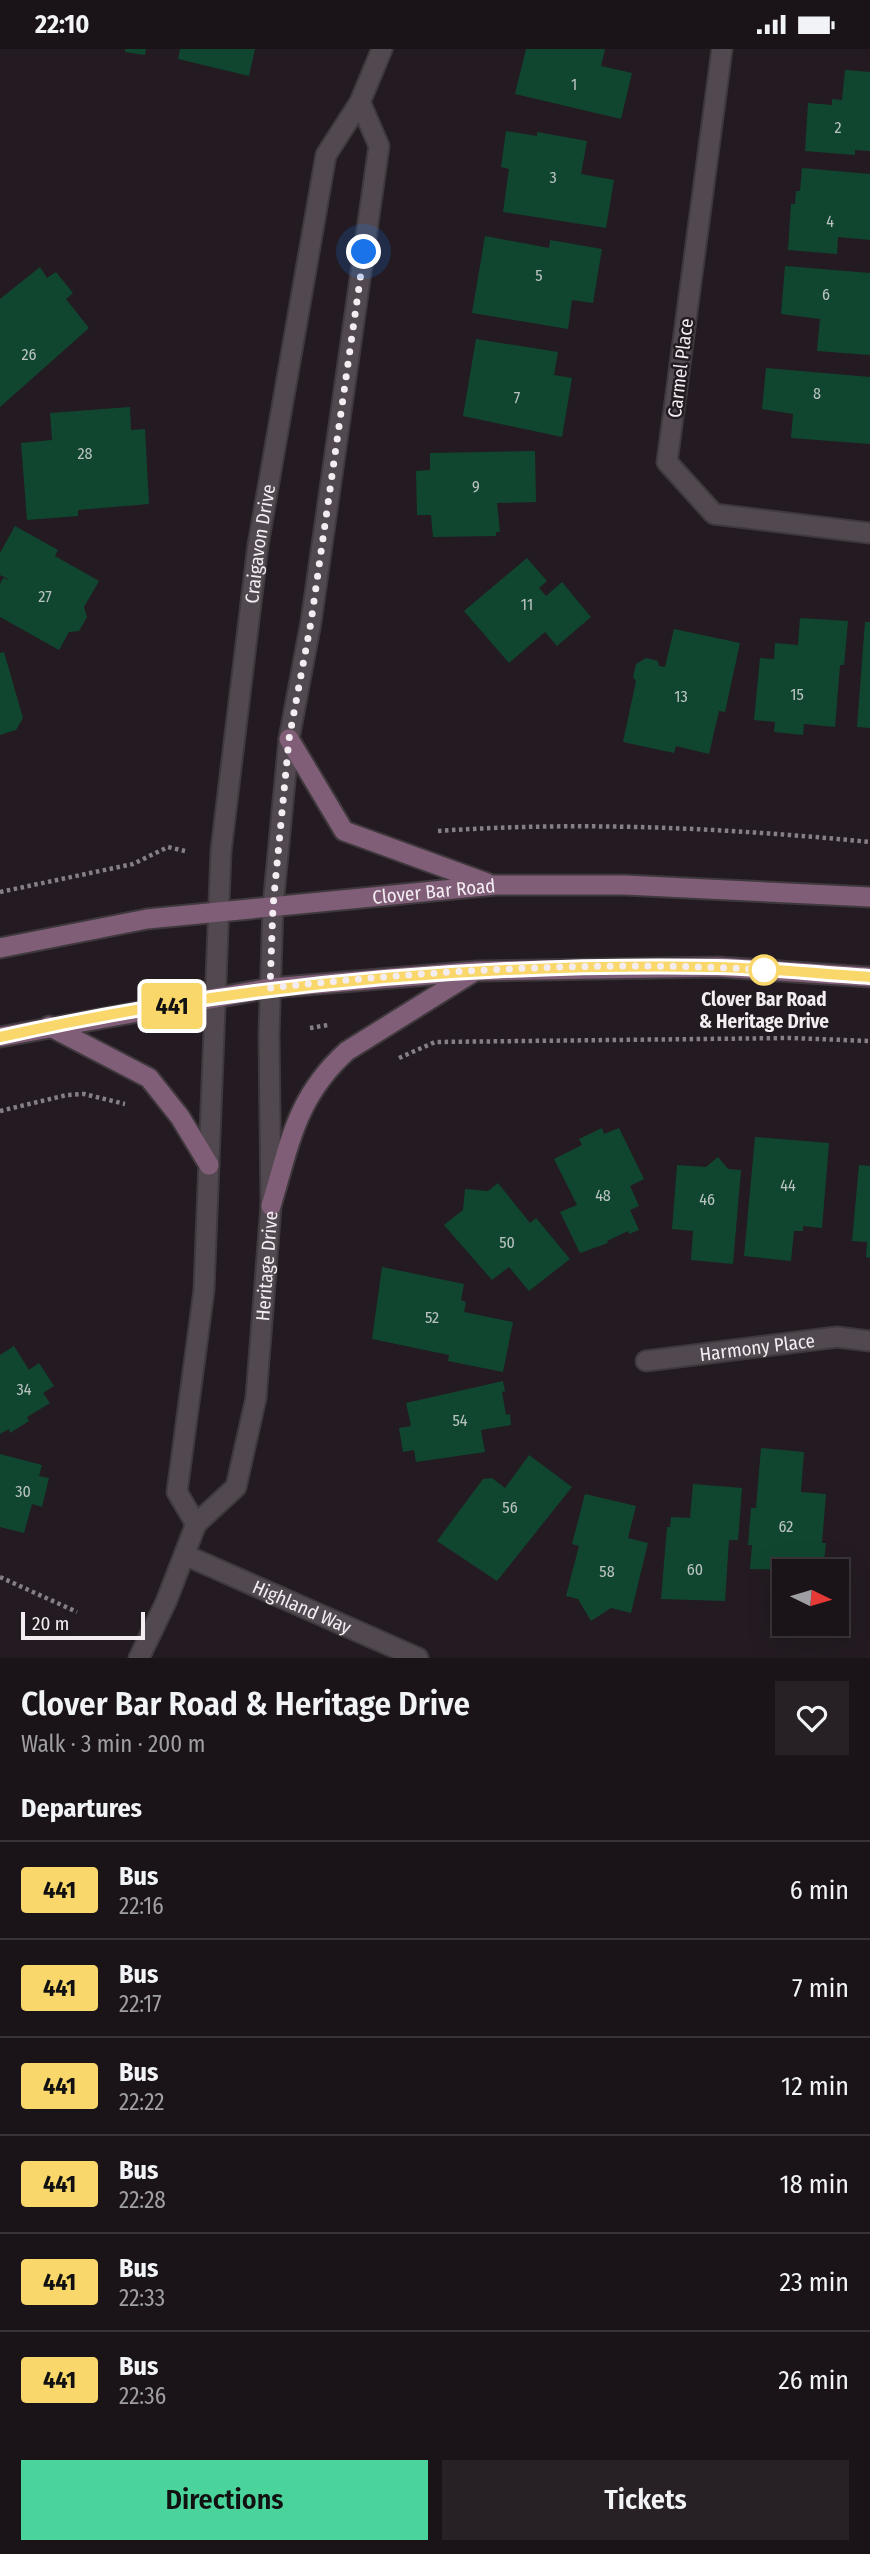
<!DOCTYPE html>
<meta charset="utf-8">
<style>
body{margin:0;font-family:"Fira Sans Condensed",sans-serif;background:#272126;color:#f1f3f6;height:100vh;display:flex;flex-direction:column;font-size:26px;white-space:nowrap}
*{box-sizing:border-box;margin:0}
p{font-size:23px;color:#9f9ea2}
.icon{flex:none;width:38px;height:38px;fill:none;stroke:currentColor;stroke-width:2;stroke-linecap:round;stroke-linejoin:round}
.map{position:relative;height:1609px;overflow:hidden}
.side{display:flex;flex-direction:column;background:#1a1419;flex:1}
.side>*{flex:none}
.badge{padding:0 14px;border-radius:5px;font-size:24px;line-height:46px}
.needle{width:46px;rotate:95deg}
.tools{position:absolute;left:772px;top:1510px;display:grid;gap:14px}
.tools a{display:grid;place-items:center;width:77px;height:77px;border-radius:0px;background:#1a1419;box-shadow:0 7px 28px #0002,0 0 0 2px #383338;font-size:35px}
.scale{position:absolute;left:21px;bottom:18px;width:124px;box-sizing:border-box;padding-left:7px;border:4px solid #f3edf2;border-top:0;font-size:19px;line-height:24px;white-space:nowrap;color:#f3edf2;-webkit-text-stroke:5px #231b21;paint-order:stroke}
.you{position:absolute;width:35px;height:35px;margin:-18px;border:5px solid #fff;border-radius:50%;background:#1a73e8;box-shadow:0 0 0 10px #1a73e833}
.map>.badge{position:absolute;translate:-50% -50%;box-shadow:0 0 0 4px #fff}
h2{padding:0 21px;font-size:26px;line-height:63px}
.round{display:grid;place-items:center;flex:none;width:74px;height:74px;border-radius:0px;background:#272126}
.headline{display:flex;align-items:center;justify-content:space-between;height:119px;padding:0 21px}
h1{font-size:33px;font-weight:600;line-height:52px}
.cta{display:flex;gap:14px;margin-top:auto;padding:14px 21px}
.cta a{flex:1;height:80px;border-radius:0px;background:#4ad49c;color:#111;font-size:28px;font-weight:600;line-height:80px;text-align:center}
.cta a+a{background:#272126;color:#f1f3f6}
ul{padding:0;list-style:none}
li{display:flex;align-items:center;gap:21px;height:98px;padding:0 21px;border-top:2px solid #383338}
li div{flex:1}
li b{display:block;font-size:26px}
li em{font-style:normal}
li .badge{min-width:77px;font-weight:700;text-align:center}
.status{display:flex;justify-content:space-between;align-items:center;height:49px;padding:0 35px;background:#1a1419;direction:ltr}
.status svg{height:19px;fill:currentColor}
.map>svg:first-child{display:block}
</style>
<div class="status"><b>22:10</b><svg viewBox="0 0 49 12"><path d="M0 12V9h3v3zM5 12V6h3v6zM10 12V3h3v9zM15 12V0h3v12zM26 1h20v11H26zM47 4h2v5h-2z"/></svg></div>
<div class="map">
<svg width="870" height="1609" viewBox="0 0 870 1609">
<rect width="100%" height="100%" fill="#231b21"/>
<g fill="#104630">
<polygon points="125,0 146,0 145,6 125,3"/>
<polygon points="180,0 255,0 249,27 178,10"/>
<polygon points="526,0 605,0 601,17 632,24 621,70 515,45"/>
<polygon points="845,21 870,23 870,102 855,101 855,106 805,102 808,54 832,56 832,50 842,51"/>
<polygon points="506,82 537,87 537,83 587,92 581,125 614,131 606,179 503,163 509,120 501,118"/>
<polygon points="802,119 870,125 870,191 838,188 837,205 788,201 791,155 795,155 796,142 800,142"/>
<polygon points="485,187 549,199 550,191 602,200 593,254 572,251 568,280 472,264"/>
<polygon points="785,217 870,224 870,306 817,302 820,270 781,265"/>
<polygon points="40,218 47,229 56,223 73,244 66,250 89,279 0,358 0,250"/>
<polygon points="476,290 558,303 554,326 572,329 562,388 463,367"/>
<polygon points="766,319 870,328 870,395 791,389 793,365 762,360"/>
<polygon points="130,358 131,381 145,380 149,455 78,461 78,467 27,471 21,394 52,391 50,364"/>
<polygon points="535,402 536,453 497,454 500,483 496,483 496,487 433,488 431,466 417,466 416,422 430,421 430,404"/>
<polygon points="15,477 58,501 55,507 99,532 84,558 87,568 79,582 69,583 59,601 0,568 0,535 3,529 10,531 0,526 0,504"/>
<polygon points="527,509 547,532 539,539 546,547 562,533 591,568 557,597 545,583 509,614 464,562"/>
<polygon points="800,569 848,572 844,616 840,616 835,678 804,675 803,686 774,683 775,673 754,671 760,609 774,610 775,594 798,596"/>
<polygon points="865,573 870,573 870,679 857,678"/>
<polygon points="674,580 740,594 725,663 719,662 709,705 676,697 674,704 623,693 636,632 633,628 636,615 646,609 658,612 659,617 665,618"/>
<polygon points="4,603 23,669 16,681 0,686 0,604"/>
<polygon points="602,1079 604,1085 619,1079 644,1130 630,1137 639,1157 630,1161 639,1181 629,1185 628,1182 607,1192 608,1194 580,1204 560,1163 577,1156 554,1110 582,1096 579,1090"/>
<polygon points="755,1088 829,1094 822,1179 803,1177 803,1182 794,1182 791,1212 744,1207"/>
<polygon points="718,1108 728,1120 741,1121 733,1215 691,1211 693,1182 672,1180 677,1116 706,1118"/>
<polygon points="859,1116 870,1117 870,1209 866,1208 867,1193 852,1192"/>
<polygon points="498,1134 530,1174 536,1169 570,1210 529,1242 509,1218 492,1231 444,1176 463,1161 465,1140 488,1142"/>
<polygon points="382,1218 464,1235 461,1251 466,1253 464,1263 513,1273 503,1323 448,1312 449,1306 372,1290"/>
<polygon points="14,1297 29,1321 39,1314 54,1337 43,1344 50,1354 27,1368 29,1372 10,1384 9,1380 0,1385 0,1306"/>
<polygon points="503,1332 505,1342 502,1343 506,1366 510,1365 511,1376 481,1381 485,1403 416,1413 414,1401 403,1403 399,1379 411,1377 406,1354"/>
<polygon points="761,1399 804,1403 801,1443 826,1445 822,1494 826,1494 823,1522 750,1520 752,1496 748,1496 751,1459 756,1459"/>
<polygon points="0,1405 42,1416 39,1427 49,1429 42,1458 32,1455 24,1484 0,1478"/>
<polygon points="529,1406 572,1438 497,1532 437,1492 483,1430 492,1429 505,1439"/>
<polygon points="693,1435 742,1439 738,1491 729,1491 725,1552 661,1550 667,1478 670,1478 671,1468 690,1469"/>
<polygon points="585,1445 636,1457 628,1489 648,1494 631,1564 611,1559 591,1572 578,1550 566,1547 579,1497 572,1495"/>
</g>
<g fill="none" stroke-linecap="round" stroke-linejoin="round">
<defs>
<g id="minor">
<polyline points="722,0 667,413 714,465 870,484"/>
<path id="s1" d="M 646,1312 L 837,1288 L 870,1292"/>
</g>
<g id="tertiary">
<path id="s2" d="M 196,1475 L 177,1443 L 204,1241 L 221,802 L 258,496 L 326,106 L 360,53 L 382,0"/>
<path id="s3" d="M 185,1506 L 418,1609"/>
<path id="s4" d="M 139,1609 L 166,1553 L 196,1475 L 236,1438 L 256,1349 L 271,1157 L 269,985 L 273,857 L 289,690 L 311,573 L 379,97 L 360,53"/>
</g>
<g id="secondary">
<polyline points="289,690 344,782 487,834"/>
<path id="s5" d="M 0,899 L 147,870 L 495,836 L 625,836 L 870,848"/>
<polyline points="49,977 149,1029 180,1068 209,1116"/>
<polyline points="0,988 270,939 477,922 718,918 870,928"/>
<path d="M 271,1157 C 290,1094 296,1048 347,1002 L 472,924"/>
</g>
</defs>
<use href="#minor" stroke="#3f393d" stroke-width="23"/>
<use href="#tertiary" stroke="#3f393d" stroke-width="23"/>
<use href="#secondary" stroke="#3f393d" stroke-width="23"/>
<g stroke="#867f85" stroke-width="4.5" stroke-dasharray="3.5 3.5" stroke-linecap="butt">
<path d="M 438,782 C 582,772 726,779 870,793"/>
<polyline points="0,843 133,815 168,798 185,802"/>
<polyline points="310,979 328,976"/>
<polyline points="399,1009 435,993 791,989 870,992"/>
<polyline points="0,1062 67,1046 84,1045 125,1055"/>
<polyline points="0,1528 77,1563"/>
</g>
<use href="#minor" stroke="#524950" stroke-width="19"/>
<use href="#tertiary" stroke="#524950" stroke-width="19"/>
<use href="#secondary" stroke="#805e78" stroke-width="19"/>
</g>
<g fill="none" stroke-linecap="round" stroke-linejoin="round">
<defs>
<path id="line" d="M 0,988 C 235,935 475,914 716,918 C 768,919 819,925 870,928"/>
</defs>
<use href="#line" stroke="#fff" stroke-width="16"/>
<use href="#line" stroke="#f9d76a" stroke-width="10"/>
<path stroke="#f3edf2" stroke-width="7" stroke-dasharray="0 12.6" d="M 364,203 L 311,573 L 289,690 L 273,857 L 270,939 C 433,921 604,911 768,921 L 764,921"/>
</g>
<circle fill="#fff" stroke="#f9d76a" stroke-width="3.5" cx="764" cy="921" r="14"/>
<g text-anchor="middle" stroke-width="5" stroke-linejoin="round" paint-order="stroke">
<g font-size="16" fill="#bac3c2">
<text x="574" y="41">1</text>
<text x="838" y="84">2</text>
<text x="553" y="134">3</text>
<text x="830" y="178">4</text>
<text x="539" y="232">5</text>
<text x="826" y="251">6</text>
<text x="29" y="311">26</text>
<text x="817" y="350">8</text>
<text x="517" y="354">7</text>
<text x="85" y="410">28</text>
<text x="476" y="443">9</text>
<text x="45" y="553">27</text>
<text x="527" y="561">11</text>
<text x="797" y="651">15</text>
<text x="681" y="653">13</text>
<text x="788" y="1142">44</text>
<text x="603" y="1152">48</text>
<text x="707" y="1156">46</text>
<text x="507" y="1199">50</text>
<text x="432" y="1274">52</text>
<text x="24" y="1346">34</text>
<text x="460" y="1377">54</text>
<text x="23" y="1448">30</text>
<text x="510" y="1464">56</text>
<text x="786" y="1483">62</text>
<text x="695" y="1526">60</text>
<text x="607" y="1528">58</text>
</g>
<g font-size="19" fill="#f3edf2" stroke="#231b21">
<text transform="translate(680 319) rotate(-83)" y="7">Carmel Place</text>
<text dy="7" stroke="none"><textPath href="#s2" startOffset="990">Craigavon Drive</textPath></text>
<text dy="7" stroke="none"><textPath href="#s5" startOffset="438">Clover Bar Road</textPath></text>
<text dy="7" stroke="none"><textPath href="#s4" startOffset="424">Heritage Drive</textPath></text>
<text dy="7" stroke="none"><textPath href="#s1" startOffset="112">Harmony Place</textPath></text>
<text dy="7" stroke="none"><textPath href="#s3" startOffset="128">Highland Way</textPath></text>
</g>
<g font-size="19" font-weight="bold" fill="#f3edf2" stroke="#231b21">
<text x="764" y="957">Clover Bar Road<tspan x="764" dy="22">&amp; Heritage Drive</tspan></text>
</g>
</g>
</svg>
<div class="tools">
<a><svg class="needle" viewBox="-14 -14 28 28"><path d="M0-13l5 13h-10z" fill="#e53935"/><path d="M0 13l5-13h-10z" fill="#9f9ea2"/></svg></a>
</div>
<div class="scale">20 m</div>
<div class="you" style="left:364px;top:203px"></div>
<b class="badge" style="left:172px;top:957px;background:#f9d76a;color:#111">441</b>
</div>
<section class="side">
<div class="headline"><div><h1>Clover Bar Road &amp; Heritage Drive</h1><p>Walk · 3 min · 200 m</p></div><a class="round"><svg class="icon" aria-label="heart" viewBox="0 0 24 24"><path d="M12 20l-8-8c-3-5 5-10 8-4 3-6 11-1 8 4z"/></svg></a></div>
<h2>Departures</h2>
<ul>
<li><span class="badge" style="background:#f9d76a;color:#111">441</span><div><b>Bus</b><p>22:16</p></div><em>6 min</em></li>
<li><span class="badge" style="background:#f9d76a;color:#111">441</span><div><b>Bus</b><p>22:17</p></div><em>7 min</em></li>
<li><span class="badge" style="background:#f9d76a;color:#111">441</span><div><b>Bus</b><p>22:22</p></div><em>12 min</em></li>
<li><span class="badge" style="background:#f9d76a;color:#111">441</span><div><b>Bus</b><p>22:28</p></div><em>18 min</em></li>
<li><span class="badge" style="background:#f9d76a;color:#111">441</span><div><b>Bus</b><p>22:33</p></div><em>23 min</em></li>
<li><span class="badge" style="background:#f9d76a;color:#111">441</span><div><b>Bus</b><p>22:36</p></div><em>26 min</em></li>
</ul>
<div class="cta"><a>Directions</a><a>Tickets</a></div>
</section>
